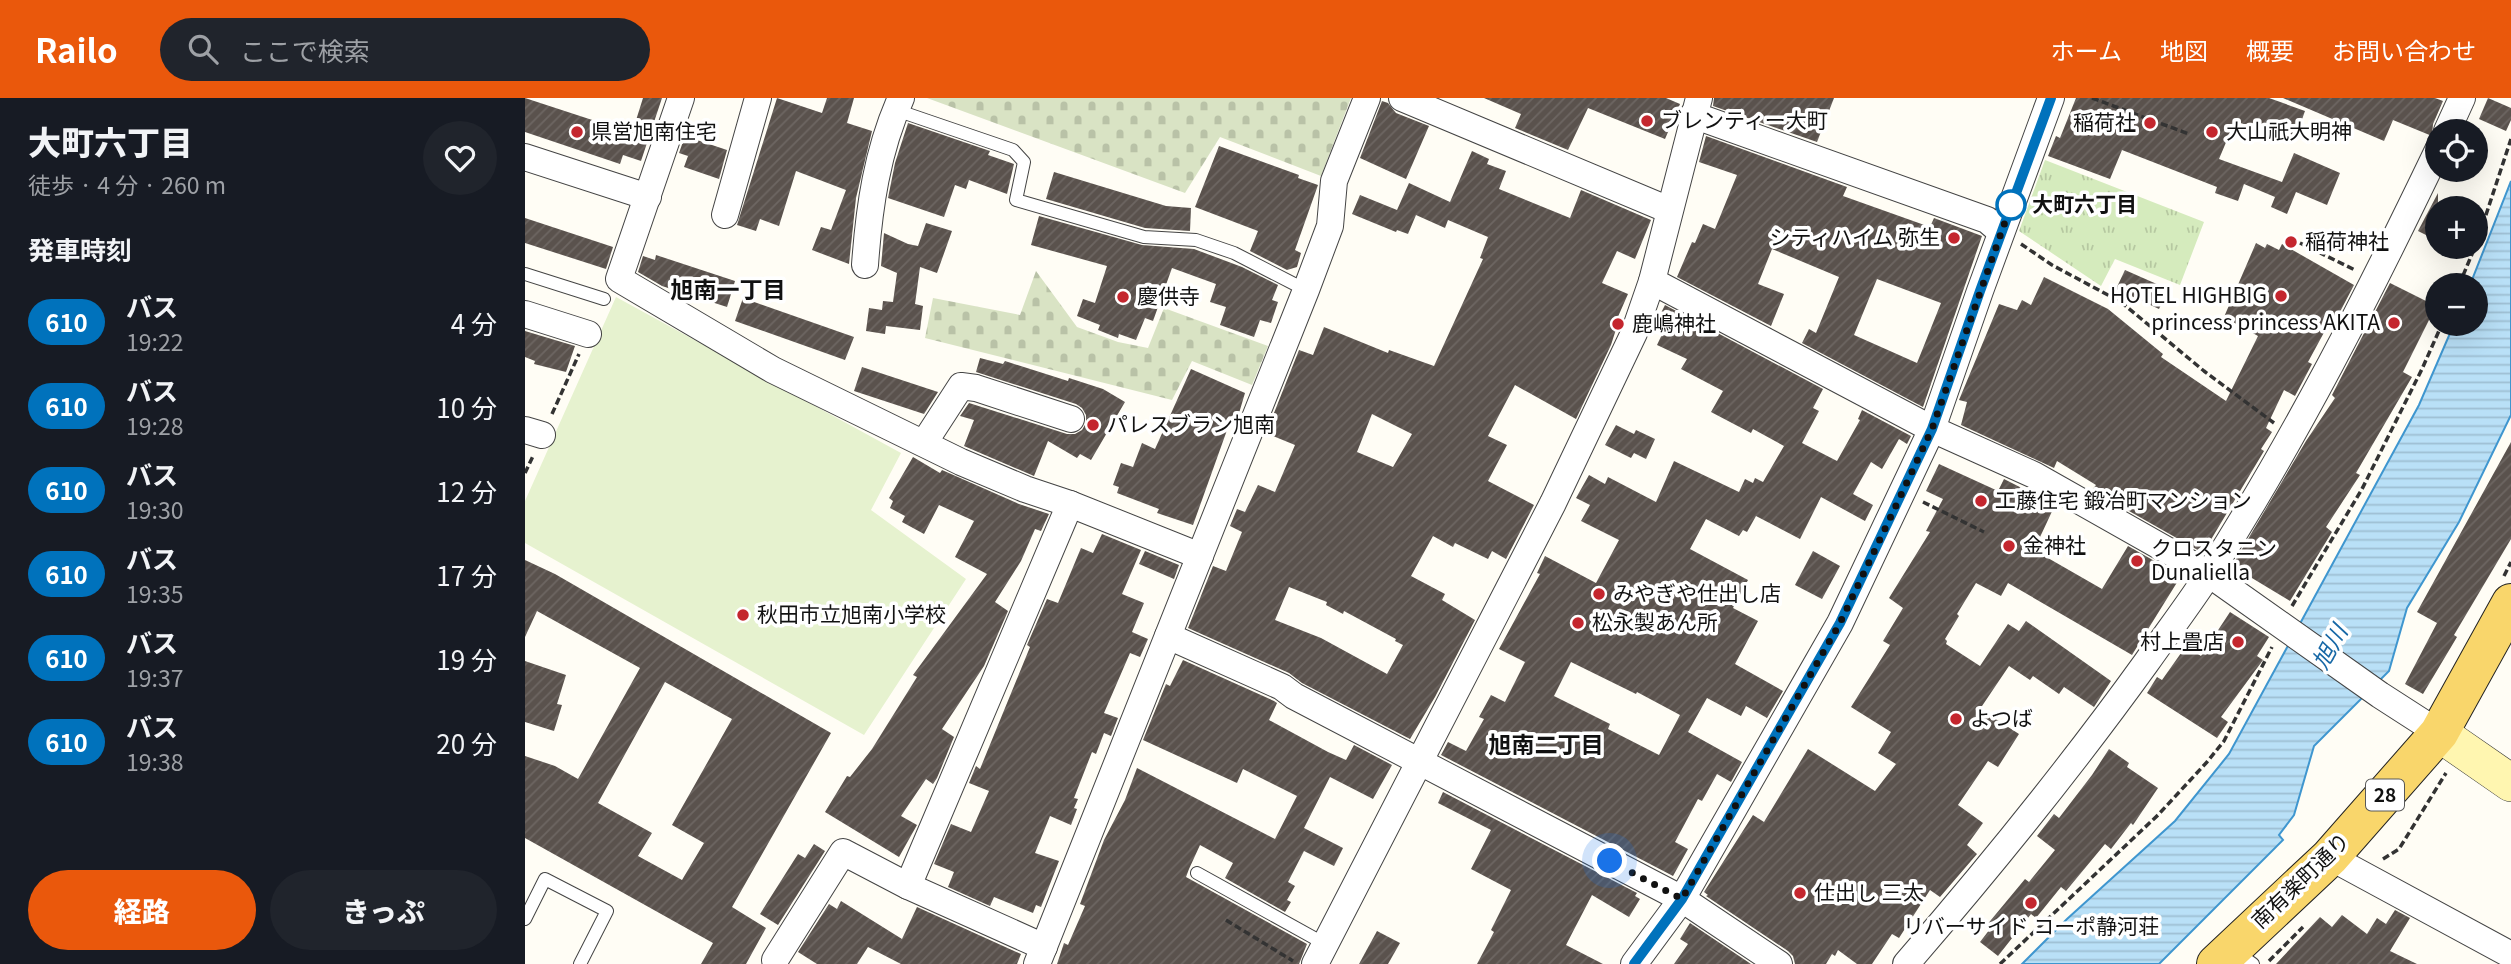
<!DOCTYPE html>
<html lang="ja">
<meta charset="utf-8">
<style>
body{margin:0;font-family:Georgia,"Noto Sans JP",serif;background:#20242c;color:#f1f3f6;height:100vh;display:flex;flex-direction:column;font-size:26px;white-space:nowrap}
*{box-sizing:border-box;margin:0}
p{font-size:23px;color:#9ea1a6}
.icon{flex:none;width:38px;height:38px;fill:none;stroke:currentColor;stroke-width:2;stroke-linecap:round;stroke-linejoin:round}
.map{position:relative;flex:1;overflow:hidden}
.sheet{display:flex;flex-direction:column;background:#171b24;width:525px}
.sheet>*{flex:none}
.badge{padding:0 14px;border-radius:23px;font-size:24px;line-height:46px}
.tools{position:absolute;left:1900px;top:21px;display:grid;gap:14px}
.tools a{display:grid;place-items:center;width:63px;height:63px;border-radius:50%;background:#171b24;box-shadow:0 7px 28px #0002;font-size:35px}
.you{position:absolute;width:35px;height:35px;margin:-18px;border:5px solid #fff;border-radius:50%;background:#1a73e8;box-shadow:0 0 0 10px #1a73e833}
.map>.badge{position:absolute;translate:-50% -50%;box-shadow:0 0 0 4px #fff}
h2{padding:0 28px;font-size:26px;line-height:63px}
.round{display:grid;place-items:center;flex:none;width:74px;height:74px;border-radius:37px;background:#20242c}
.overview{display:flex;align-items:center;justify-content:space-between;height:119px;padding:0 28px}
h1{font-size:33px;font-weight:800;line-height:52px}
.button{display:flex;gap:14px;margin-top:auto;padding:14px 28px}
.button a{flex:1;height:80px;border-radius:42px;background:#ea580c;color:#fff;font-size:28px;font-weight:800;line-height:80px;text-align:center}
.button a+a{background:#20242c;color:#f1f3f6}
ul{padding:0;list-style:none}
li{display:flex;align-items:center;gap:21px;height:84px;padding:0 28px}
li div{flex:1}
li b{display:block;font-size:26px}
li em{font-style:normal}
li .badge{min-width:77px;font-weight:700;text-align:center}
header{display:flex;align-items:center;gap:42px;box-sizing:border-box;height:98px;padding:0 35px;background:#ea580c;color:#fff}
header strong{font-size:33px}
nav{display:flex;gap:38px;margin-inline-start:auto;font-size:24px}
.search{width:490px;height:63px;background:#20242c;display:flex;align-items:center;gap:18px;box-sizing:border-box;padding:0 24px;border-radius:38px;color:#9ea1a6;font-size:26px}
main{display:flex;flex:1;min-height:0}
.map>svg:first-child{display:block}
</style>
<header>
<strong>Railo</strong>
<div class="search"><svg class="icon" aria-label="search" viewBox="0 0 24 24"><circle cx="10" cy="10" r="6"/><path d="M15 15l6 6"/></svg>ここで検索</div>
<nav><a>ホーム</a><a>地図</a><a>概要</a><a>お問い合わせ</a></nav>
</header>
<main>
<section class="sheet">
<div class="overview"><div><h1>大町六丁目</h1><p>徒歩 · 4 分 · 260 m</p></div><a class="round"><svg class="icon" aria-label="heart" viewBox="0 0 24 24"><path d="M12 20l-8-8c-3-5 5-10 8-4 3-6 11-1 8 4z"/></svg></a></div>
<h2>発車時刻</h2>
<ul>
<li><span class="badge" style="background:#0072bc;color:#fff">610</span><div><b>バス</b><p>19:22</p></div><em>4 分</em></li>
<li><span class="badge" style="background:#0072bc;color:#fff">610</span><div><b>バス</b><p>19:28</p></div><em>10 分</em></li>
<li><span class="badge" style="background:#0072bc;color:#fff">610</span><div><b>バス</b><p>19:30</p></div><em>12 分</em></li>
<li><span class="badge" style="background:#0072bc;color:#fff">610</span><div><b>バス</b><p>19:35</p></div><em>17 分</em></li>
<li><span class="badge" style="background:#0072bc;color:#fff">610</span><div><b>バス</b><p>19:37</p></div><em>19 分</em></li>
<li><span class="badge" style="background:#0072bc;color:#fff">610</span><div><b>バス</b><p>19:38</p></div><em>20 分</em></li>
</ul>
<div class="button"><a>経路</a><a>きっぷ</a></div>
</section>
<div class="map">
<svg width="1986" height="866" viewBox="0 0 1986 866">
<defs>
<pattern id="grass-tufts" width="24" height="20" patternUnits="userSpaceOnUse" patternTransform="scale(1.75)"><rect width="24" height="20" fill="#d5ebbd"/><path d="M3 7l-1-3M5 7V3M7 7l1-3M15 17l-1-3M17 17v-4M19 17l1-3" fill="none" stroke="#b6c8a1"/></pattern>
<pattern id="cemetery-stones" width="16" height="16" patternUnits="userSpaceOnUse" patternTransform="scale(1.75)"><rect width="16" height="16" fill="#d9e3c4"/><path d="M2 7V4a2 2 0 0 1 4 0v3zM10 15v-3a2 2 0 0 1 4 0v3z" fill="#b9c2a7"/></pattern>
<pattern id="water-rules" width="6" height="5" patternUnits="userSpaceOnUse" patternTransform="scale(1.75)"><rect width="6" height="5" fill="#b9e0f7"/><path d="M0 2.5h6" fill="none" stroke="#9ebfd3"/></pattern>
<pattern id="building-hatch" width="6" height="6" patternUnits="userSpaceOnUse" patternTransform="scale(1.75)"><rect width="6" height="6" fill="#5a524d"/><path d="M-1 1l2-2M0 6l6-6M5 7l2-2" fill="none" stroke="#6d6662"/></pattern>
</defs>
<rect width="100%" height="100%" fill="#fffdf5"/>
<polygon fill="url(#grass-tufts)" points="1520,62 1679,124 1655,187 1590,161 1576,188 1494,133"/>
<g fill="url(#cemetery-stones)">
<polygon points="402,0 826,0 796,78 695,39 660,95"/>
<polygon points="511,173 552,229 593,244 623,250 639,210 743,248 727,287 667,263 647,302 400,240 408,200 495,217"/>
</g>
<polygon fill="#e6f2cf" points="91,199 376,355 346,412 441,481 339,637 0,445 0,403"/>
<polygon fill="url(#water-rules)" stroke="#3f96cf" stroke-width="2" points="1986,83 1986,317 1934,424 1882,510 1864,573 1789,648 1769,717 1754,737 1758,742 1634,866 1497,866 1542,821 1650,723 1704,656 1894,307 1929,226 1951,226 1951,187 1945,187"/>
<g fill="url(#building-hatch)" fill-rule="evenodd">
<polygon points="0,0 107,35 118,0 137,0 116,63 98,57 95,66 0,34"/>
<polygon points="252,0 297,15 302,0 329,0 322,25 347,33 331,100 324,166 287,152 296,129 306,132 321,92 271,73 254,128 235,121 231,133 212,127"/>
<polygon points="959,0 1141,0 1155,6 1140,41 1063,10 1043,52 990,30 996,16"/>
<polygon points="1189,0 1309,0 1292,44 1188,8"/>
<polygon points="1551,0 1744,0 1780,13 1769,44 1710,23 1694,61 1757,84 1769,55 1815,75 1802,107 1771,94 1762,116 1746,109 1750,99 1719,86 1713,103 1690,95 1692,89 1597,52 1585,81 1523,58 1531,38 1535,40"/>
<polygon points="1758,0 1910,0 1918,3 1908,26 1907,38 1868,22 1859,43"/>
<polygon points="1963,0 1986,10 1986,22 1981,33 1954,21"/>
<polygon points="857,3 863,5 871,15 904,28 881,81 835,60"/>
<polygon points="383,25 465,53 463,57 489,66 482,96 444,82 441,91 430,87 419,119 363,100 370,65"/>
<polygon points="160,38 202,52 194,81 159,69 163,58 154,55"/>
<path d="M 1181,38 L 1322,89 L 1318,98 L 1405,129 L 1409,120 L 1457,138 L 1398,309 L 1277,245 L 1284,231 L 1291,235 L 1314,179 L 1247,151 L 1233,186 L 1259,196 L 1246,228 L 1152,179 L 1167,144 L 1170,145 L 1178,126 L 1190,131 L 1212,77 L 1174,64 ZM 1352,181 L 1416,205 L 1392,265 L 1329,237 Z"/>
<polygon points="694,48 774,77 773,80 793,87 770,152 776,155 772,169 762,172 725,153 733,133 670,109"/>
<path d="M 947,53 L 964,61 L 962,66 L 981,73 L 974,91 L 1045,120 L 1056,92 L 1126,122 L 1110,161 L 1092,153 L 1077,185 L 1103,196 L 1092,221 L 1094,222 L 1086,247 L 1051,321 L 990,287 L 963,338 L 982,347 L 963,383 L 1009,407 L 981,461 L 967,453 L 963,461 L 930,445 L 928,449 L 908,438 L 886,478 L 920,496 L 917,502 L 950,522 L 910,599 L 885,641 L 777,585 L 764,575 L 663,530 L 688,468 L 701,473 L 717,434 L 705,428 L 712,411 L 720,414 L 733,387 L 750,394 L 770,347 L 741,335 L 774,252 L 788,257 L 799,229 L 863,255 L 864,252 L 909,268 L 958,161 L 955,160 L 963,139 L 923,122 L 920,130 L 891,117 L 883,136 L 872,132 L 871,134 L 827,116 L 835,97 L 872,112 L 884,85 L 925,104 ZM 847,316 L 887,336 L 868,369 L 832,354 ZM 764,489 L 802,504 L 801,507 L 818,516 L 819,513 L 871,541 L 870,543 L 878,547 L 862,576 L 796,540 L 750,522 Z"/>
<polygon points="529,74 641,108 666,110 665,133 620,130 521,101"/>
<polygon points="1913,95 1913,143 1893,133"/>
<polygon points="514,118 617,147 669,151 717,169 753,187 747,202 753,204 746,225 735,222 729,239 695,227 701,209 685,204 691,186 647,170 628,223 620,220 611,242 594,236 593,240 573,232 575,227 552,218 558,201 570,205 582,168 506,147"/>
<polygon points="0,120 88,149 81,171 0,145"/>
<polygon points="401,125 427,133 412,175 395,169 390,206 398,208 395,232 361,228 360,236 341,233 344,210 357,212 358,203 368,204 372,175 356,168 359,135 383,146 393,148"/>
<polygon points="1731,145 1740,150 1742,146 1754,152 1757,146 1829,187 1806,231 1802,229 1783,264 1787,266 1770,298 1759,292 1741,330 1747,334 1736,351 1739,353 1678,455 1567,392 1571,387 1532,363 1529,370 1436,327 1442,304 1434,302 1474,206 1492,212 1497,202 1506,207 1519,179 1583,211 1638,256 1636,259 1701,303 1733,238 1699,219"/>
<polygon points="131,157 210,183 202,209 137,188 113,174 118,158 130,162"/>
<polygon points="1600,172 1643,191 1634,211 1591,191"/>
<polygon points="1865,185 1911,208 1878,274 1887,279 1831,375 1835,377 1801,429 1807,434 1765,503 1707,468 1781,343 1810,300 1807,297"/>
<polygon points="218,200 329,239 320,262 210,223"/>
<path d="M 1140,207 L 1298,291 L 1288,310 L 1294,313 L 1277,345 L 1312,363 L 1335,322 L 1333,321 L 1337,312 L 1386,338 L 1382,346 L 1374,341 L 1357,371 L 1346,364 L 1328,396 L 1348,407 L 1340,423 L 1296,399 L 1275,441 L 1231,418 L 1222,434 L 1218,432 L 1214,438 L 1181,421 L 1165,451 L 1223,482 L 1208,510 L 1233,523 L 1210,566 L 1258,593 L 1242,620 L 1221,608 L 1216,618 L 1182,600 L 1163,634 L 1217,664 L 1206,684 L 1192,676 L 1177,703 L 1173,701 L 1150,744 L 1163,751 L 1148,778 L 916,657 L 923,644 L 941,653 L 959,621 L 954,619 L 966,597 L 980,604 L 1000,564 L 974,551 L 1015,476 L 1012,475 L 1020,458 L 1071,485 L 1094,442 L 1056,423 L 1065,407 L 1051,400 L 1064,377 L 1080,386 L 1083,379 L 1131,404 L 1149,363 L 1214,394 L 1220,381 L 1228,385 L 1230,380 L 1238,384 L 1259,348 L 1228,331 L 1226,335 L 1186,314 L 1198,293 L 1156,271 L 1162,261 L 1132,247 L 1140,230 L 1131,225 ZM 1046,564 L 1111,596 L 1112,594 L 1155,617 L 1134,657 L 1083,631 L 1085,626 L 1029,598 Z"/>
<polygon points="0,233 50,248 41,274 9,266 10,263 0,259"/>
<polygon points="455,260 478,266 480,263 543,283 544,280 578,291 600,304 566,362 555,356 552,360 523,343 509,378 439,348 449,322 435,318 444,305 542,336 550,336 557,332 561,325 561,317 557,310 551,306 451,274"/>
<polygon points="337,269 413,294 399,316 329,293"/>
<polygon points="666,271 720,295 712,322 706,321 668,427 632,415 634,411 592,395 594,389 588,387 596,365 608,369 617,345 630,351"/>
<polygon points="1091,327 1109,336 1111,332 1130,341 1121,361 1109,355 1106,360 1080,347"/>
<polygon points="1986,344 1986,441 1929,537 1932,539 1898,596 1880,586 1912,525 1892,514"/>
<polygon points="388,359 415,375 417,372 494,406 524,416 516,433 510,431 496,463 470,504 483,513 459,568 417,631 429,639 412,680 408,686 401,681 376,718 392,727 374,759 300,714 322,678 325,679 347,651 392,579 388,577 462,476 430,459 449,423 414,407 399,436 377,424 380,418 365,410 368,403 364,400"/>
<polygon points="1414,366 1473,393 1479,381 1530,407 1509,452 1577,491 1603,448 1656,478 1607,557 1483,485 1476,498 1451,485 1432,516 1434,518 1420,541 1422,543 1421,546 1455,568 1483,526 1494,533 1501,523 1586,583 1569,609 1539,589 1534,596 1508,578 1505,582 1484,568 1455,611 1494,636 1473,669 1463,663 1433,707 1458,725 1442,747 1452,756 1415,799 1405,792 1374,840 1367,836 1347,866 1332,866 1313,852 1310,858 1307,856 1301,866 1270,866 1268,858 1263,853 1181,798 1183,797 1179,794 1228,717 1239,724 1283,651 1350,693 1371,666 1353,655 1366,634 1326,609 1365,547 1358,543 1378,510 1364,500 1405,434 1401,433 1418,401 1401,393"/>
<polygon points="577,436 616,452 597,496 619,505 607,534 623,541 615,559 605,555 579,615 593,620 586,638 579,635 571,656 567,654 549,700 553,701 549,710 552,711 546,727 525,718 510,755 534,763 516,809 511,807 508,815 469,799 465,808 423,789 429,774 409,766 426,726 446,734 464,693 444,685 451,668 455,671 505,549 502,547 522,501 533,505 556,450 568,455"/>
<polygon points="620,453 654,467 649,481 614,466"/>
<polygon points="1288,453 1315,468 1297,501 1270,487"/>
<path d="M 0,462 L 30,476 L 306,635 L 207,809 L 241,830 L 221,866 L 176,866 L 188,845 L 0,740 L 0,658 L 30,668 L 53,681 L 115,570 L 12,513 L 0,539 ZM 140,584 L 207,621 L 147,727 L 179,745 L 157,782 L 113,758 L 127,735 L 73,705 Z"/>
<polygon points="1705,514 1744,539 1732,558 1738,562 1696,619 1703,624 1692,640 1622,595 1632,579 1637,582 1661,548 1676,558"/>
<polygon points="658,562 749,603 752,605 744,622 803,654 821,662 829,647 867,667 848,701 805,679 779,730 818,750 809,768 779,753 763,784 770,788 762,802 766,804 760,814 700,780 708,765 675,747 664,771 661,779 782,846 774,866 532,866 539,845 543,847 560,808 555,806 579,742 600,702 612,670 750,741 772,698 718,671 712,685 618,642 641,586 645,588"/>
<polygon points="0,563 41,577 32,606 37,607 29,633 0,624"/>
<polygon points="1584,651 1604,665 1602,669 1633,690 1608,727 1606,725 1586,751 1580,746 1541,793 1536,789 1511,820 1506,816 1473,858 1455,844 1465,831 1461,828 1500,781 1504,784 1530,752 1512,738 1529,716 1534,720 1567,677"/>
<polygon points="918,694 1112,795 1110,798 1115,801 1104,819 1067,797 1041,847 1078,866 952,866 969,834 966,832 986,792 946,771 966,732 913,705"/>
<polygon points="289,746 300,753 253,827 235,816 273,756 280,760"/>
<polygon points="316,803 377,841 392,809 496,856 492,866 376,866 343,849 332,866 292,866 273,854 304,806 312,811"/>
<polygon points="1870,812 1885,820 1865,853 1892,866 1751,866 1795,819 1807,829 1817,817 1842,836 1852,820 1861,826"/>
<polygon points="1165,825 1226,866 1149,866 1163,846 1155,841"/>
<polygon points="852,833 875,845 863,866 834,866"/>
</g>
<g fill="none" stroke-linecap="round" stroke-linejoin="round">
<defs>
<g id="lane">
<polyline points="371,12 488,52 499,64 491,102 619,139 671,142 709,155 781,192"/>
<polyline points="0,176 79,201"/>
<polyline points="672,775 800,846"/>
<polyline points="0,821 20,781 82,813 55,866"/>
<polyline points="1710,853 1728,866"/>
</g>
<g id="street">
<polyline points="156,0 94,181 248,272 436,364 500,391 545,406 675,458"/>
<polyline points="877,0 1144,112"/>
<polyline points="1168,17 1462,122 1476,134"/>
<polyline points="1922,33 1937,0"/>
<polyline points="0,59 123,99"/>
<polyline points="200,117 233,0"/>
<path d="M 340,167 C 344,110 352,53 376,0"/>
<polyline points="1127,183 1407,331 1509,377 1684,476 1855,597 1914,635"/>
<polyline points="0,216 63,236"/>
<polyline points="0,332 17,337"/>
<polyline points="399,345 436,288 451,290 546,321"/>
<polyline points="643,538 757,589 769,598 1157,801 1254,866"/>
<polyline points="1805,759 1986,857"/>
<polyline points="383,788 545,406"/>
<polyline points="250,862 318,754 383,788 519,849"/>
<polyline points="512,866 781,192 805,128 809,83 842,0"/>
<polyline points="790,866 1028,405 1109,235 1127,183 1174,0"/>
<polyline points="1109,866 1157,801 1315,525 1407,331 1455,193 1526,0"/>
<path d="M 1381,866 C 1465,769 1546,669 1621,565 C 1642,535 1665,505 1685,474 C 1771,339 1844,196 1913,52"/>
</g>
<polyline id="secondary" points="1914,635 1986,685"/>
<polyline id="primary" points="1691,866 1805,759 1914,635 1986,505"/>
</defs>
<use href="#lane" stroke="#444" stroke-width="14"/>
<use href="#street" stroke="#444" stroke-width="28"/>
<use href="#secondary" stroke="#333" stroke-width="38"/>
<use href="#primary" stroke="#222" stroke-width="40"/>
<g stroke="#333" stroke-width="3.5" stroke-dasharray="7 3.5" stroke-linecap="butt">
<polyline points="1567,0 1664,36"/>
<polyline points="1775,145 1830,172"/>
<polyline points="1496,146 1527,167 1596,204 1679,273 1749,325"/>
<polyline points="1951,147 1986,41"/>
<polyline points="1934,187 1950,149"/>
<polyline points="27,316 54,256"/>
<polyline points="0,375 8,358"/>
<polyline points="1398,404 1459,434"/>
<polyline points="1979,478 1986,464"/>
<polyline points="1767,508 1837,391 1897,271 1917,226"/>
<polyline points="1858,761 1874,751 1921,675"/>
<polyline points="701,822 768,863"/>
<polyline points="1744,863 1778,829"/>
<polyline points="1475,866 1633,717 1682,664 1699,643 1747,549"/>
</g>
<use href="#lane" stroke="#fff" stroke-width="12"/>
<use href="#street" stroke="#fff" stroke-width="26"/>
<use href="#secondary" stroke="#fff6b0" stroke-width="37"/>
<use href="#primary" stroke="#f9d66b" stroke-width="38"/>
</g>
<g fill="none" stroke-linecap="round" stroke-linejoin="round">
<defs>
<polyline id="line" points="1109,866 1157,801 1315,525 1407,331 1455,193 1526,0"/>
</defs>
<use href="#line" stroke="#fff" stroke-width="16"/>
<use href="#line" stroke="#0072bc" stroke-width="10"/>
<polyline stroke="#111" stroke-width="7" stroke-dasharray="0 12.6" points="1085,763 1157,801 1315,525 1368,414 1407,331 1486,107"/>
</g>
<g fill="#c4262e" stroke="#fff" stroke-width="2.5">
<circle cx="1122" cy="23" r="7"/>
<circle cx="1625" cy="25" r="7"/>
<circle cx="52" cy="34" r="7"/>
<circle cx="1687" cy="34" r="7"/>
<circle cx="1429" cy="140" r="7"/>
<circle cx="1766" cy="144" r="7"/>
<circle cx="1756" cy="198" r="7"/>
<circle cx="598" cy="199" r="7"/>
<circle cx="1869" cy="225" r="7"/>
<circle cx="1093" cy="226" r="7"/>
<circle cx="568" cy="327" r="7"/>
<circle cx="1456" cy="403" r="7"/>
<circle cx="1484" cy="448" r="7"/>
<circle cx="1612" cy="463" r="7"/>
<circle cx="1074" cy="496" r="7"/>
<circle cx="218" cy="517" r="7"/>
<circle cx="1053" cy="525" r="7"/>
<circle cx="1713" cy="544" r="7"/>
<circle cx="1431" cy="621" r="7"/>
<circle cx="1275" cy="795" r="7"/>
<circle cx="1506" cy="805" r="7"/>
</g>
<circle fill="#fff" stroke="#0072bc" stroke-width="3.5" cx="1486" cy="107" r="14"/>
<g text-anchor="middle" stroke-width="7" stroke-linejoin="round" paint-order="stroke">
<rect fill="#fff" stroke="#585858" stroke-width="2" x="1841" y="681.5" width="38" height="31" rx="5"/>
<g font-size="19" font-weight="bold" fill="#111">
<text x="1860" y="704">28</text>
</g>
<g font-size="21" fill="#111" stroke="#fff" text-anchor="start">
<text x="1136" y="30">ブレンティー大町</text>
<text x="1611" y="32" text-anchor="end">稲荷社</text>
<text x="66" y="41">県営旭南住宅</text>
<text x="1701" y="41">大山祇大明神</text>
<text x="1415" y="147" text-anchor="end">シティハイム 弥生</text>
<text x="1780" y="151">稲荷神社</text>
<text x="1742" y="205" text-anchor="end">HOTEL HIGHBIG</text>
<text x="612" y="206">慶供寺</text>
<text x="1855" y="232" text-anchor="end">princess princess AKITA</text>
<text x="1107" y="233">鹿嶋神社</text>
<text x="582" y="334">パレスブラン旭南</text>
<text x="1470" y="410">工藤住宅 鍛冶町マンション</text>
<text x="1498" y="455">金神社</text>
<text x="1626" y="458">クロスタニン<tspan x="1626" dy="24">Dunaliella</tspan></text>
<text x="1088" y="503">みやぎや仕出し店</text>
<text x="232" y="524">秋田市立旭南小学校</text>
<text x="1067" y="532">松永製あん所</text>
<text x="1699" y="551" text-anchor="end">村上畳店</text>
<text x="1445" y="628">よつば</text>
<text x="1289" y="802">仕出し 三太</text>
<text x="1506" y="836" text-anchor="middle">リバーサイド コーポ静河荘</text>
</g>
<g font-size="21" font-weight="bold" fill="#111" stroke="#fff" text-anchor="start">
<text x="1507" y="114">大町六丁目</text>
</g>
<g font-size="21" fill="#111" stroke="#fff">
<text transform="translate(1776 783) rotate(-44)" y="7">南有楽町通り</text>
</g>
<g font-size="23" font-weight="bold" fill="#111" stroke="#fff">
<text x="203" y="200">旭南一丁目</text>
<text x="1021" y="655">旭南二丁目</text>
</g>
<g font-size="23" font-style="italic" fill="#1768a6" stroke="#fff">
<text transform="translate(1805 549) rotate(-61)" y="8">旭川</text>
</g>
</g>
</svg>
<div class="tools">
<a><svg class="icon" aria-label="locate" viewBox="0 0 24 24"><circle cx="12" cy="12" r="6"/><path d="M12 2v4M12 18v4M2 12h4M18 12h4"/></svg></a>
<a>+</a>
<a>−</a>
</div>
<div class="you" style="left:1085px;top:763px"></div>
</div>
</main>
